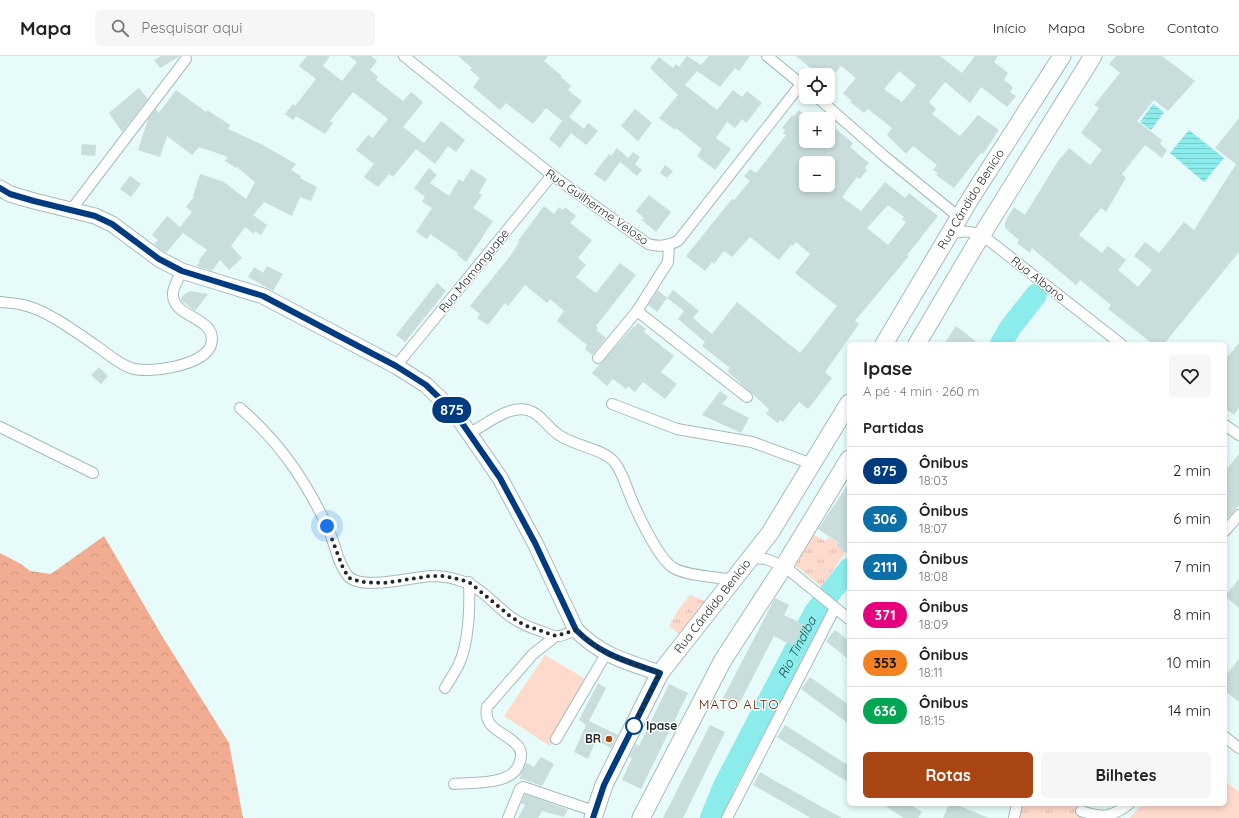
<!DOCTYPE html>
<html lang="pt">
<meta charset="utf-8">
<style>
body{margin:0;font-family:Quicksand,sans-serif;background:#f6f6f6;color:#222;height:100vh;display:flex;flex-direction:column;font-size:15px;white-space:nowrap}
*{box-sizing:border-box;margin:0}
p{font-size:13px;color:#767676}
.icon{flex:none;width:22px;height:22px;fill:none;stroke:currentColor;stroke-width:2;stroke-linecap:round;stroke-linejoin:round}
.map{position:relative;flex:1;overflow:hidden}
.drawer{position:absolute;left:847px;top:286px;width:380px;height:464px;display:flex;flex-direction:column;background:#fff;border-radius:6px;box-shadow:0 2px 6px #0003}
.drawer>*{flex:none}
.badge{padding:0 8px;border-radius:13px;font-size:14px;line-height:26px}
.controls{position:absolute;left:799px;top:12px;display:grid;gap:8px}
.controls a{display:grid;place-items:center;width:36px;height:36px;border-radius:6px;background:#fff;box-shadow:0 2px 6px #0003;font-size:20px}
.you{position:absolute;width:20px;height:20px;margin:-10px;border:3px solid #fff;border-radius:50%;background:#1a73e8;box-shadow:0 0 0 6px #1a73e833}
.map>.badge{position:absolute;translate:-50% -50%;box-shadow:0 0 0 2px #fff}
h2{padding:0 16px;font-size:15px;line-height:36px}
.round{display:grid;place-items:center;flex:none;width:42px;height:42px;border-radius:6px;background:#f6f6f6}
.headline{display:flex;align-items:center;justify-content:space-between;height:68px;padding:0 16px}
h1{font-size:19px;font-weight:700;line-height:30px}
.action{display:flex;gap:8px;margin-top:auto;padding:8px 16px}
.action a{flex:1;height:46px;border-radius:6px;background:#aa4514;color:#fff;font-size:16px;font-weight:700;line-height:46px;text-align:center}
.action a+a{background:#f6f6f6;color:#222}
ul{padding:0;list-style:none}
li{display:flex;align-items:center;gap:12px;height:48px;padding:0 16px;border-top:1px solid #e0e0e0}
li div{flex:1}
li b{display:block;font-size:15px}
li em{font-style:normal}
li .badge{min-width:44px;font-weight:700;text-align:center}
header{display:flex;align-items:center;gap:24px;box-sizing:border-box;height:56px;padding:0 20px;background:#fff;border-bottom:1px solid #e0e0e0}
header strong{font-size:19px}
nav{display:flex;gap:22px;margin-inline-start:auto;font-size:14px}
.search{width:280px;height:36px;background:#f6f6f6;display:flex;align-items:center;gap:10px;box-sizing:border-box;padding:0 14px;border-radius:6px;color:#767676;font-size:15px}
.map>svg:first-child{display:block}
</style>
<header>
<strong>Mapa</strong>
<div class="search"><svg class="icon" aria-label="search" viewBox="0 0 24 24"><circle cx="10" cy="10" r="6"/><path d="M15 15l6 6"/></svg>Pesquisar aqui</div>
<nav><a>Início</a><a>Mapa</a><a>Sobre</a><a>Contato</a></nav>
</header>
<div class="map">
<svg width="1239" height="762" viewBox="0 0 1239 762">
<defs>
<pattern id="grass-tufts" width="24" height="20" patternUnits="userSpaceOnUse"><rect width="24" height="20" fill="#fedacc"/><path d="M3 7l-1-3M5 7V3M7 7l1-3M15 17l-1-3M17 17v-4M19 17l1-3" fill="none" stroke="#d9bbaf"/></pattern>
<pattern id="forest-crowns" width="20" height="18" patternUnits="userSpaceOnUse"><rect width="20" height="18" fill="#f1ac91"/><path d="M2 6a3 3 0 1 1 6 0M12 15a3 3 0 1 1 6 0" fill="none" stroke="#ce947d"/></pattern>
<pattern id="water-rules" width="6" height="5" patternUnits="userSpaceOnUse"><rect width="6" height="5" fill="#8cebeb"/><path d="M0 2.5h6" fill="none" stroke="#78caca"/></pattern>
</defs>
<rect width="100%" height="100%" fill="#e6fbfa"/>
<g fill="url(#grass-tufts)">
<polygon points="813,478 825,485 829,481 847,493 822,531 793,507"/>
<polygon points="690,539 705,545 680,579 669,570 678,554"/>
<polygon points="1017,748 1077,748 1081,755 1080,762 1014,762"/>
</g>
<polygon fill="url(#forest-crowns)" points="104,480 162,580 229,687 243,762 0,762 0,497 21,508 30,515 51,518"/>
<g fill="#fedacc">
<polygon points="545,599 587,624 550,690 504,660"/>
<polygon points="1225,725 1239,736 1239,762 1130,762 1142,748 1225,748"/>
</g>
<g fill="url(#water-rules)">
<polygon points="1153,48 1164,56 1151,74 1140,66"/>
<polygon points="1189,74 1224,102 1204,126 1170,97"/>
</g>
<g fill="none" stroke-linecap="round" stroke-linejoin="round">
<g stroke="#8cebeb" stroke-width="22">
<polyline points="1001,288 1010,272 1036,239"/>
<path id="s1" d="M 711,762 L 724,730 L 815,556 L 849,513"/>
</g>
</g>
<g fill="#c9dddd" fill-rule="evenodd">
<polygon points="161,0 180,0 160,12 154,4"/>
<polygon points="307,0 330,0 323,10 342,25 357,6 349,0 371,0 377,5 370,14 378,21 376,24 403,45 411,36 423,46 403,71 424,87 441,65 465,84 456,96 448,90 435,108 416,93 393,121 389,118 378,131 364,121 374,108 356,94 368,79 373,82 388,63 353,36 330,65 333,67 325,78 296,60 293,64 285,58 293,48 295,50 316,23 299,10"/>
<polygon points="458,0 548,0 544,5 562,20 561,21 571,30 568,34 582,45 569,61 584,73 588,67 598,75 586,89 571,77 560,92 549,83 562,65 546,52 533,68 506,47 500,54 473,31 480,22 470,14 472,12"/>
<polygon points="687,0 701,9 709,0 750,0 739,15 735,12 720,31 697,15 685,29 717,54 733,34 742,41 747,35 762,47 746,67 742,63 735,72 727,66 716,82 731,93 715,114 697,100 702,93 676,72 675,74 659,62 678,39 650,12 659,1 673,12 676,8 679,11"/>
<path d="M 796,0 L 940,0 L 962,17 L 975,0 L 998,0 L 994,6 L 1008,17 L 1004,24 L 1013,31 L 1010,36 L 1016,40 L 1007,51 L 981,31 L 970,47 L 945,26 L 929,46 L 936,53 L 932,58 L 960,80 L 978,59 L 999,74 L 983,98 L 981,97 L 954,132 L 936,119 L 938,117 L 933,114 L 937,109 L 913,90 L 906,98 L 887,79 L 892,72 L 868,53 L 864,57 L 850,46 L 852,45 L 843,37 L 856,22 L 841,10 L 828,26 L 828,19 L 819,19 ZM 899,15 L 916,29 L 902,46 L 884,33 Z"/>
<polygon points="1116,0 1162,0 1195,25 1168,55 1154,44 1137,65 1162,84 1160,88 1167,94 1162,102 1145,89 1122,118 1126,122 1106,156 1101,152 1079,179 1102,197 1108,190 1126,204 1118,214 1138,231 1152,214 1134,200 1145,186 1159,197 1184,166 1194,174 1236,108 1215,92 1239,62 1239,196 1164,288 1153,288 1108,253 1111,249 1080,224 1076,229 1032,192 1030,197 1017,187 1019,184 1005,172 1005,166 1014,151 1025,159 1058,105 1069,92 1090,109 1102,94 1081,77 1099,52 1094,49 1120,17 1109,8"/>
<polygon points="139,32 148,43 122,76 109,57"/>
<polygon points="176,34 206,56 207,54 230,69 228,73 261,88 296,108 291,114 301,120 300,122 317,131 311,145 300,141 292,160 264,146 253,159 267,169 261,179 255,175 254,178 245,171 231,190 242,202 229,214 220,204 212,215 197,210 200,205 199,204 207,194 183,177 166,197 154,188 158,184 152,179 167,160 180,171 192,156 186,151 194,141 193,140 200,118 224,126 246,143 255,126 237,111 236,112 225,105 228,101 199,91 192,99 167,80 160,101 138,94 148,63 156,53 159,57"/>
<polygon points="635,53 652,67 638,85 621,70"/>
<path d="M 799,54 L 806,59 L 806,85 L 828,85 L 828,75 L 832,70 L 853,87 L 850,91 L 869,107 L 865,112 L 867,114 L 860,123 L 857,121 L 842,141 L 861,155 L 885,126 L 905,142 L 909,137 L 938,160 L 907,199 L 909,200 L 855,265 L 859,268 L 825,316 L 832,322 L 808,353 L 799,346 L 783,366 L 780,364 L 778,367 L 766,358 L 769,353 L 727,315 L 730,312 L 702,290 L 705,286 L 678,263 L 684,255 L 667,242 L 657,256 L 648,249 L 658,234 L 667,242 L 673,234 L 699,255 L 693,262 L 712,278 L 737,246 L 800,297 L 837,250 L 795,217 L 810,198 L 796,186 L 793,190 L 791,189 L 779,204 L 750,181 L 732,201 L 724,195 L 714,208 L 712,206 L 705,215 L 686,200 L 732,143 L 734,144 L 750,125 L 744,120 L 750,113 L 756,117 L 765,106 L 786,79 L 783,77 L 785,74 L 782,72 L 792,59 L 794,60 ZM 806,107 L 828,107 L 828,129 L 806,129 ZM 888,149 L 904,161 L 902,163 L 906,166 L 888,189 L 867,172 Z"/>
<polygon points="82,88 96,89 95,100 81,99"/>
<polygon points="617,92 628,102 633,96 640,101 635,108 642,114 637,120 620,106 605,126 594,118 609,98 611,100"/>
<polygon points="665,109 673,115 667,122 660,117"/>
<polygon points="429,112 437,119 430,127 449,140 459,123 463,126 471,113 487,123 479,137 482,139 473,152 493,165 466,206 457,199 458,197 430,178 427,183 416,176 432,152 422,146 425,141 414,132"/>
<polygon points="130,120 141,128 131,141 120,133"/>
<polygon points="649,139 671,156 656,176 642,164 644,162 636,155"/>
<polygon points="544,150 554,158 559,151 563,154 565,151 576,160 570,167 592,184 578,202 586,209 576,221 596,237 620,207 636,219 596,270 598,272 596,274 606,282 592,299 585,293 587,289 557,265 564,255 550,243 547,247 525,229 508,250 505,247 488,269 477,262 480,258 470,250 511,199 519,186 518,185"/>
<polygon points="267,210 283,218 273,235 248,221 254,211 263,217"/>
<polygon points="437,227 446,235 405,286 396,279"/>
<polygon points="190,235 208,238 195,255 181,244 182,240"/>
<polygon points="638,267 646,273 644,276 674,300 661,316 677,328 665,343 643,326 635,336 628,330 626,333 613,323 607,330 592,317 634,270 635,271"/>
<polygon points="956,270 979,288 944,288"/>
<polygon points="1239,287 1239,352 1234,359 1225,352 1225,304"/>
<polygon points="99,311 108,320 101,328 91,319"/>
<polygon points="720,335 728,341 722,348 749,362 741,377 702,359"/>
<polygon points="1239,398 1239,449 1225,465 1225,415"/>
<polygon points="849,427 849,499 837,490 839,487 818,473"/>
<polygon points="1239,523 1239,552 1225,540"/>
<polygon points="775,542 789,549 784,559 805,569 793,590 774,580 738,650 723,642"/>
<polygon points="835,574 849,585 849,604 826,585"/>
<polygon points="1239,603 1239,646 1225,635 1225,620"/>
<polygon points="810,621 849,649 849,668 801,633"/>
<polygon points="598,627 606,632 589,665 618,679 611,692 596,684 588,703 574,696 586,669 579,664"/>
<polygon points="669,628 688,637 641,733 622,724 632,702 629,701 636,688 639,690"/>
<polygon points="710,669 725,676 683,762 663,762"/>
<polygon points="785,669 849,710 849,727 777,681"/>
<polygon points="541,701 554,708 542,730 519,722 527,707 534,711"/>
<polygon points="760,716 777,726 842,762 811,762 753,729"/>
<polygon points="525,738 567,753 568,753 564,761 542,755 538,762 518,762 525,749 521,747"/>
<polygon points="882,748 909,748 922,756 918,762 904,762"/>
<polygon points="949,748 955,748 989,762 943,762"/>
</g>
<g fill="none" stroke-linecap="round" stroke-linejoin="round">
<defs>
<g id="street">
<path d="M 404,0 L 552,119 L 648,188 C 659,191 667,190 678,185 L 801,28"/>
<polyline points="767,0 806,32"/>
<polyline points="817,41 883,99 960,162"/>
<polyline points="71,154 186,3"/>
<path d="M 950,179 C 961,174 970,175 982,179 L 1121,288"/>
<path d="M 0,246 C 9,247 18,247 27,250 C 49,256 76,276 95,289 C 107,297 117,307 131,312 C 148,318 204,310 211,289 C 219,260 171,263 173,237 C 173,231 179,222 182,215"/>
<polyline points="637,255 747,341"/>
<polyline points="598,302 637,255 668,206 669,189"/>
<polyline points="396,310 552,119"/>
<polyline points="612,348 677,373 752,386 812,408"/>
<path d="M 240,352 C 280,387 304,422 327,470 C 335,486 337,507 348,520 C 361,535 413,521 431,520 C 440,520 449,521 458,524 C 480,529 493,548 511,561 C 521,568 531,572 541,575 C 546,577 551,580 556,580 C 562,581 570,576 576,574"/>
<polyline points="1225,369 1239,379"/>
<polyline points="0,371 93,417"/>
<path d="M 470,377 C 489,367 515,343 536,358 C 544,364 550,373 559,379 C 574,390 605,393 615,407 C 622,416 625,427 629,437 C 636,455 657,500 672,511 C 685,520 718,521 734,524"/>
<polyline points="1225,475 1239,459"/>
<polyline points="752,502 766,503 784,510 849,563"/>
<path d="M 445,632 C 449,625 454,618 458,610 C 469,589 470,550 469,526"/>
<polyline points="1225,681 1239,692"/>
<polyline points="556,683 606,598"/>
<path d="M 454,728 C 474,726 515,730 520,705 C 522,699 521,692 516,688 C 503,675 483,673 487,651 L 533,598 L 556,580"/>
<path d="M 1081,755 C 1102,762 1111,762 1129,748"/>
<polyline points="508,762 520,733 523,731 594,755"/>
<polyline points="727,762 835,552"/>
<polyline points="1014,762 1017,748"/>
</g>
<path id="secondary" d="M 0,132 L 10,138 L 34,145 L 95,160 L 112,168 L 159,203 L 182,215 L 263,240 L 396,310 L 426,329 L 455,357 L 500,422 L 535,487 L 576,574 C 602,600 627,606 660,617"/>
<g id="primary">
<path id="s2" d="M 884,288 L 972,140 L 1062,0"/>
<polyline points="917,288 973,193 1093,0"/>
<path id="s3" d="M 593,762 L 604,729 L 660,617 L 770,477 L 849,347"/>
<polyline points="641,762 723,604 784,510 849,403"/>
</g>
</defs>
<use href="#street" stroke="#a6baba" stroke-width="12"/>
<use href="#secondary" stroke="#a6baba" stroke-width="17"/>
<use href="#primary" stroke="#a6baba" stroke-width="19"/>
<use href="#street" stroke="#fff" stroke-width="10"/>
<use href="#secondary" stroke="#fff" stroke-width="15"/>
<use href="#primary" stroke="#fff" stroke-width="17"/>
</g>
<g fill="none" stroke-linecap="round" stroke-linejoin="round">
<defs>
<path id="line" d="M 0,132 L 10,138 L 34,145 L 95,160 L 112,168 L 159,203 L 182,215 L 263,240 L 396,310 L 426,329 L 455,357 L 500,422 L 535,487 L 576,574 C 602,600 627,605 660,617 L 604,729 L 593,762"/>
</defs>
<use href="#line" stroke="#fff" stroke-width="9"/>
<use href="#line" stroke="#003b80" stroke-width="6"/>
<path stroke="#222a29" stroke-width="4" stroke-dasharray="0 7.2" d="M 327,470 L 343,512 L 349,522 L 362,526 L 384,527 L 430,520 L 445,520 L 469,526 L 510,560 L 524,569 L 556,580 L 576,574 C 602,600 627,605 660,617 L 633,672 L 634,670"/>
</g>
<circle fill="#fff" stroke="#003b80" stroke-width="2" cx="634" cy="670" r="8"/>
<circle fill="#aa4514" stroke="#fff" stroke-width="1.5" cx="609" cy="683" r="4"/>
<g text-anchor="middle" stroke-width="3" stroke-linejoin="round" paint-order="stroke">
<g font-size="12" fill="#222a29" stroke="#fff">
<text dy="4" stroke="none"><textPath href="#s2" startOffset="169">Rua Cândido Benício</textPath></text>
<text transform="translate(597 151) rotate(35)" y="4">Rua Guilherme Veloso</text>
<text transform="translate(474 215) rotate(-51)" y="4">Rua Mamanguape</text>
<text transform="translate(1038 223) rotate(38)" y="4">Rua Albano</text>
<text dy="4" stroke="none"><textPath href="#s3" startOffset="245">Rua Cândido Benício</textPath></text>
</g>
<g font-size="12" font-weight="bold" fill="#222a29" stroke="#fff" text-anchor="start">
<text x="646" y="674">Ipase</text>
</g>
<g font-size="12" font-weight="bold" fill="#222a29" stroke="#fff" text-anchor="end">
<text x="601" y="687">BR</text>
</g>
<g font-size="13" font-style="italic" fill="#1e4a4a" stroke="#fff">
<text dy="5" stroke="none"><textPath href="#s1" startOffset="191">Rio Tindiba</textPath></text>
</g>
<g font-size="13" letter-spacing="1" fill="#672808" stroke="#fff">
<text x="739" y="653">MATO ALTO</text>
</g>
</g>
</svg>
<div class="controls">
<a><svg class="icon" aria-label="locate" viewBox="0 0 24 24"><circle cx="12" cy="12" r="6"/><path d="M12 2v4M12 18v4M2 12h4M18 12h4"/></svg></a>
<a>+</a>
<a>−</a>
</div>
<div class="you" style="left:327px;top:470px"></div>
<b class="badge" style="left:452px;top:354px;background:#003b80;color:#fff">875</b>
<section class="drawer">
<div class="headline"><div><h1>Ipase</h1><p>A pé · 4 min · 260 m</p></div><a class="round"><svg class="icon" aria-label="heart" viewBox="0 0 24 24"><path d="M12 20l-8-8c-3-5 5-10 8-4 3-6 11-1 8 4z"/></svg></a></div>
<h2>Partidas</h2>
<ul>
<li><span class="badge" style="background:#003b80;color:#fff">875</span><div><b>Ônibus</b><p>18:03</p></div><em>2 min</em></li>
<li><span class="badge" style="background:#0d6fa8;color:#fff">306</span><div><b>Ônibus</b><p>18:07</p></div><em>6 min</em></li>
<li><span class="badge" style="background:#0d6fa8;color:#fff">2111</span><div><b>Ônibus</b><p>18:08</p></div><em>7 min</em></li>
<li><span class="badge" style="background:#e6007e;color:#fff">371</span><div><b>Ônibus</b><p>18:09</p></div><em>8 min</em></li>
<li><span class="badge" style="background:#f58220;color:#111">353</span><div><b>Ônibus</b><p>18:11</p></div><em>10 min</em></li>
<li><span class="badge" style="background:#00a651;color:#fff">636</span><div><b>Ônibus</b><p>18:15</p></div><em>14 min</em></li>
</ul>
<div class="action"><a>Rotas</a><a>Bilhetes</a></div>
</section>
</div>
